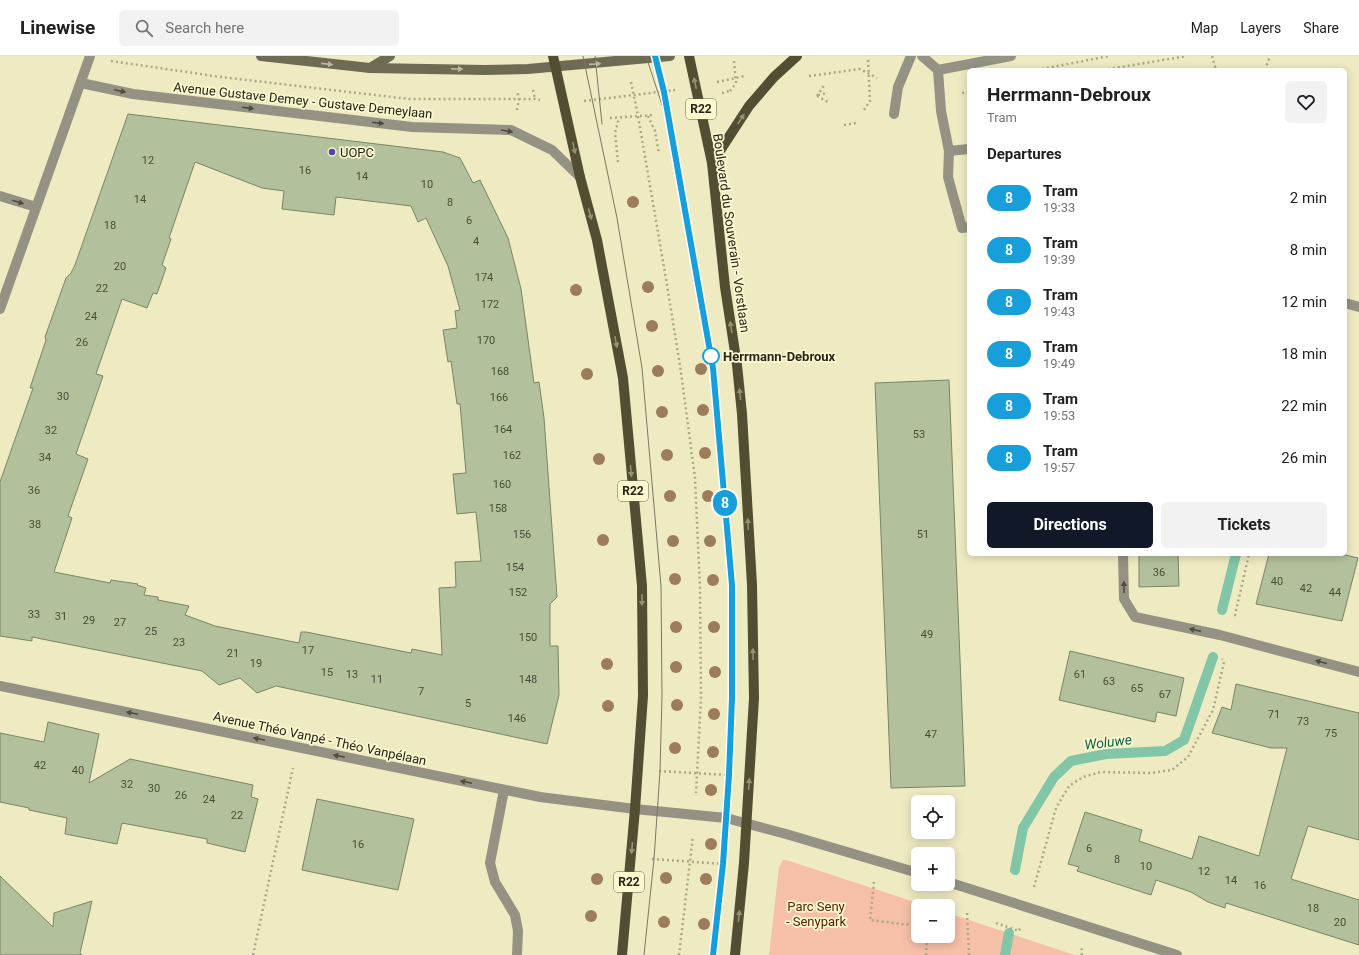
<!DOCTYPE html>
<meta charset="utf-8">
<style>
body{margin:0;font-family:Roboto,sans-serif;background:#f2f2f2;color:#202124;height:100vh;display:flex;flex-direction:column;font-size:15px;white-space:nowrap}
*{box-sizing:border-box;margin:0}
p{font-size:13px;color:#757577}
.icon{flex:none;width:22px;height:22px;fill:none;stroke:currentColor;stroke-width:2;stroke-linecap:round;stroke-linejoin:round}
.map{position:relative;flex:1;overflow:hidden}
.drawer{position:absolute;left:967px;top:12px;width:380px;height:488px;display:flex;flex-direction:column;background:#fff;border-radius:6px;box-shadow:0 2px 10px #0003}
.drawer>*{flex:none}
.badge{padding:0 8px;border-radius:13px;font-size:14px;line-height:26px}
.buttons{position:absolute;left:911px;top:739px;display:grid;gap:8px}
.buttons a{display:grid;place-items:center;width:44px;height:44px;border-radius:6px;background:#fff;box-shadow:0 2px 10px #0003;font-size:20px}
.map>.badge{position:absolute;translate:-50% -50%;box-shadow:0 0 0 2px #fff}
h2{padding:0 20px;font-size:15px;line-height:36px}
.round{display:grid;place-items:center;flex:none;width:42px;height:42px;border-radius:6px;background:#f2f2f2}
.summary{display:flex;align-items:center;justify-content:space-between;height:68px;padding:0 20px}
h1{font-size:19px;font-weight:700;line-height:30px}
.cta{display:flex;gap:8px;margin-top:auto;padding:8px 20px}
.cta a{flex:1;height:46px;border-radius:6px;background:#111827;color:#fff;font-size:16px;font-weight:700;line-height:46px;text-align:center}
.cta a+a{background:#f2f2f2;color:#202124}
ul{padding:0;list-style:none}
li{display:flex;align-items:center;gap:12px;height:52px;padding:0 20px}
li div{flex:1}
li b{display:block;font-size:15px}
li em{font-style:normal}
li .badge{min-width:44px;font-weight:700;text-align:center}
header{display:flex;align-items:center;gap:24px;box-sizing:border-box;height:56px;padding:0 20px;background:#fff;border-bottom:1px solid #e0e0e0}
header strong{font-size:19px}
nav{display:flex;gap:22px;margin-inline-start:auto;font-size:14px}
.search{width:280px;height:36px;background:#f2f2f2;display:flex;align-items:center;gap:10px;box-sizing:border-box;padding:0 14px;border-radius:6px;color:#757577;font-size:15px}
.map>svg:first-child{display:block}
</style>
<header>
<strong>Linewise</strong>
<div class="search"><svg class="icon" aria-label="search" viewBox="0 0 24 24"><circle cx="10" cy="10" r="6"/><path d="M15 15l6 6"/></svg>Search here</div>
<nav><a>Map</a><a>Layers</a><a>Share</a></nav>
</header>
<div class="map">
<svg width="1359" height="899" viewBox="0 0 1359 899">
<rect width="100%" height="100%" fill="#eeebc3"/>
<polygon fill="#f6bfa8" points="783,804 786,804 927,850 918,850 918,880 948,880 948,857 1075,899 769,899 779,811"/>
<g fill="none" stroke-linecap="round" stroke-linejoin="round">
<g stroke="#82c6a7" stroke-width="10">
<polyline points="1222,554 1236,498"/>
<polyline points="1015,814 1023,772 1054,721 1071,705 1106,698 1165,695 1184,684 1213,601"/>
<polyline points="1005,899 1009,877"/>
</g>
</g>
<g fill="#b3c09c" stroke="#798562" fill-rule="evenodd">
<path d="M 128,58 L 443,96 L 460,102 L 473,127 L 480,124 L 508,182 L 521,233 L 534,327 L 539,326 L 544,362 L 557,541 L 550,548 L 550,590 L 558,590 L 559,639 L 547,688 L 276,630 L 257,637 L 240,622 L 219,629 L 202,615 L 32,581 L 32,585 L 0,580 L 0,426 L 33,332 L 30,332 L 46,284 L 45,281 L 66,222 L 71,217 L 75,209 ZM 195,106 L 262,132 L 284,135 L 282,153 L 334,159 L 336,141 L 411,150 L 418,166 L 426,162 L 448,210 L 460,254 L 455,255 L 457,272 L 443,274 L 448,306 L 451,305 L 457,348 L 460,348 L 466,417 L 453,418 L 457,458 L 476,456 L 481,505 L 455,506 L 456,531 L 439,532 L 442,599 L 412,593 L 411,597 L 306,576 L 301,576 L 299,587 L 215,570 L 185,559 L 189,550 L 158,544 L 158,541 L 144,539 L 146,532 L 137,529 L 138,528 L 111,524 L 110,527 L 54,516 L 72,462 L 68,460 L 88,403 L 76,398 L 103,320 L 96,318 L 122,243 L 147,252 L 153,237 L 157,238 L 166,212 L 162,209 L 171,183 L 169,182 Z"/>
<polygon points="949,324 965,730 891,732 875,327"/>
<polygon points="1139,498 1178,498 1179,530 1139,531"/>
<polygon points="1269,498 1341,498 1358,502 1342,565 1256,548"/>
<polygon points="1070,595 1184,622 1176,660 1157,656 1155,666 1059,644"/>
<polygon points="1236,628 1359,657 1359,784 1308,770 1291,823 1359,844 1359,889 1226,847 1225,852 1208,846 1191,836 1156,824 1151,839 1077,815 1079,811 1068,808 1085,756 1142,774 1139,785 1192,803 1199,780 1259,800 1287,692 1271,692 1212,677 1222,651 1231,654"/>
<polygon points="48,666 99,678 89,727 130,703 253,729 251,741 258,743 245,796 207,787 207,783 122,767 117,788 65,778 67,762 29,754 29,752 0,746 0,677 44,686"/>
<polygon points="317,743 414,763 398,834 302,814"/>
<polygon points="0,820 53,871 54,857 92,845 80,897 82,899 0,899"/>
</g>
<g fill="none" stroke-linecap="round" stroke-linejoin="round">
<g stroke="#aba889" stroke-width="2.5" stroke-dasharray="2 3" stroke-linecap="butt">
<polyline points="1212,0 1216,14"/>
<polyline points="111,5 221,21 409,43 535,43 540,44"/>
<polyline points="1037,14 1109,0"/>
<polyline points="1103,14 1187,0"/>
<polyline points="1265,14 1270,0"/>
<polyline points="809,20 860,13 877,22"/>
<polyline points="631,26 638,60 667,229 681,316 695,422 700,532 701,641 696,737"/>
<polyline points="717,26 745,20"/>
<polyline points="533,34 535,43"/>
<polyline points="730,35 736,27 734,5"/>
<polyline points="722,37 730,35"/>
<polyline points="962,37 969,36"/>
<polyline points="818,39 828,37"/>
<polyline points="817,40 825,28"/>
<polyline points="817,40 828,46"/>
<polyline points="584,45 675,34"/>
<polyline points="517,54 519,43 517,35"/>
<polyline points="864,54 870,45 868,2"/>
<polyline points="648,60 655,75 659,98"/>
<polyline points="610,62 655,59"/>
<polyline points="844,69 856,67"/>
<polyline points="618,106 615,77 619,62"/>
<polyline points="1234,559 1235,559 1249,498"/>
<polyline points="659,715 728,719"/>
<polyline points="652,803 723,808"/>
<polyline points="874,826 870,864 918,870"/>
<polyline points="1034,831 1056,752 1069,730 1083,721 1101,716 1151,717 1172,714 1188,701 1213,654 1224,606 1222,603"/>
<polyline points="967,857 969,899"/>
<polyline points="996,867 1019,875 1020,872"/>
<polyline points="253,899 293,712"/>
<polyline points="679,899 693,780"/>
<polyline points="926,899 927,880"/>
<polyline points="1082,899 1081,896 1082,892"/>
</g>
<g stroke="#949383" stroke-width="10">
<polyline points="922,0 938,14 941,55 949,95 969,93"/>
<polyline points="938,14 1011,0"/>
<polyline points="81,27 133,38 412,71 511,74 552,94 580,121"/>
<polyline points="894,58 898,31 911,0"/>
<polyline points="949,95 948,121 962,172 969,171"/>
<polyline points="504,734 490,807 495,826 515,859 518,875 517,899"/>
</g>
<g stroke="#949383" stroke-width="10">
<polyline points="0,140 36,151"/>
<polyline points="1345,247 1359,251"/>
<polyline points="0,253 90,0"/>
<polyline points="1123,498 1124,543 1135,561 1220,579 1359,616"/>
<polyline points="0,630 540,741 635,753 726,762 786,778 918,817"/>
<polyline points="948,826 1177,899"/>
</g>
<g stroke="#6d6b53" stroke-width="10">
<polyline points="261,0 370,12 485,14 528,13 670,0"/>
<polyline points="370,12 390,0"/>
</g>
<g stroke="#514e31" stroke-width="10">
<polyline points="553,0 580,121 597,184 623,322 642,530 643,640 635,753 622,899"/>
<polyline points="689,0 712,107 725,231 737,309 742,358 752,529 754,642 744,807 735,899"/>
<polyline points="712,107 749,50 774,21 797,0"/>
</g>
<g stroke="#7a775e" stroke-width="1">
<polyline points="583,0 617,162 642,312 661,530 662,640 660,715 654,803 644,899"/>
<polyline points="595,0 602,68"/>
<polyline points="646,0 663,52"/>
<polyline points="655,0 664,36 713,312 732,529 732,642 729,719 723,808 713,899"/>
</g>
</g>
<g fill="#9c7c5a">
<circle cx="633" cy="146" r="6"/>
<circle cx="648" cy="231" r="6"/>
<circle cx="576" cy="234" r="6"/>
<circle cx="652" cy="270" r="6"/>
<circle cx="701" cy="313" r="6"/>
<circle cx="658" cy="315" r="6"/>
<circle cx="587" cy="318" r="6"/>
<circle cx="703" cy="354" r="6"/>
<circle cx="662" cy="356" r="6"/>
<circle cx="705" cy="397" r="6"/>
<circle cx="667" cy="399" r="6"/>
<circle cx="599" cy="403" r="6"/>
<circle cx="670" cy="440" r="6"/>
<circle cx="708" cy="440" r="6"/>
<circle cx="603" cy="484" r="6"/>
<circle cx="673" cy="485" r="6"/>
<circle cx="710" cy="485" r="6"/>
<circle cx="675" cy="523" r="6"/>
<circle cx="713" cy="524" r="6"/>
<circle cx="676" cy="571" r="6"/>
<circle cx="714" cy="571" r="6"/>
<circle cx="607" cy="608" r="6"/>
<circle cx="676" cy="611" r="6"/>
<circle cx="715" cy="616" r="6"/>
<circle cx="677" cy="649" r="6"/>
<circle cx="608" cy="650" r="6"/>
<circle cx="714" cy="658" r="6"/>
<circle cx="675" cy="692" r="6"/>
<circle cx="713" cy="696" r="6"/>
<circle cx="711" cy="734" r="6"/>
<circle cx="711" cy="788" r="6"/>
<circle cx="666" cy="822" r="6"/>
<circle cx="597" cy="823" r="6"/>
<circle cx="706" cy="823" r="6"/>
<circle cx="591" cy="860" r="6"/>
<circle cx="664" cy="866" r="6"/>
<circle cx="704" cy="868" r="6"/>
</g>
<defs><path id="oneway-solid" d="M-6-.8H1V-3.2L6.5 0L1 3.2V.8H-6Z"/></defs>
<g fill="#bbb998">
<use href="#oneway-solid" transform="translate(327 8) rotate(6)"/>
<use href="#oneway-solid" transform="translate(595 8) rotate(-4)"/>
<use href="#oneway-solid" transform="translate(457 13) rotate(1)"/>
</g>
<g fill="#959271">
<use href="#oneway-solid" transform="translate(695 27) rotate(-102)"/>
<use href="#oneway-solid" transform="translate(741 63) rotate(-57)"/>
<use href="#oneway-solid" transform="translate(574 92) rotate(78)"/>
<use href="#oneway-solid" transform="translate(590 158) rotate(75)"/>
<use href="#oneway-solid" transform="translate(731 271) rotate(-99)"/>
<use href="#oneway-solid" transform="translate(616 286) rotate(79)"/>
<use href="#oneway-solid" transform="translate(740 338) rotate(-95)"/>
<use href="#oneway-solid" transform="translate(631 415) rotate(85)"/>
<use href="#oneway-solid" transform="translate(748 468) rotate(-93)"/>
<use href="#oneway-solid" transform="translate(642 544) rotate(90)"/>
<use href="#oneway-solid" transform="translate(753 598) rotate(-91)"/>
<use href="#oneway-solid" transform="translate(749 728) rotate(-86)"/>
<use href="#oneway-solid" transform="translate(632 792) rotate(95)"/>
<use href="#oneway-solid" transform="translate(739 860) rotate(-84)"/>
</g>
<g fill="#4d4c3d">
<use href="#oneway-solid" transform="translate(120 35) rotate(12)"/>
<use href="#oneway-solid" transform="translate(248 52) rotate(7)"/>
<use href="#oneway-solid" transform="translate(378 67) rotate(7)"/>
<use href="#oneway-solid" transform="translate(507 75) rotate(10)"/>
<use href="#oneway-solid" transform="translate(18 146) rotate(17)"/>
<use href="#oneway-solid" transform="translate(1124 531) rotate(-91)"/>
<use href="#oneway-solid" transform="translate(1195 574) rotate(-167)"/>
<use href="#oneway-solid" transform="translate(1321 606) rotate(-165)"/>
<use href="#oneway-solid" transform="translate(132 657) rotate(-168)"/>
<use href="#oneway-solid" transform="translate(259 683) rotate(-168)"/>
<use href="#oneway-solid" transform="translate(339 700) rotate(-168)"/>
<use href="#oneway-solid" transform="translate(466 726) rotate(-168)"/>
</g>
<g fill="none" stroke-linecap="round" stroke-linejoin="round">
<defs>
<polyline id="line" points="655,0 664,36 713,312 732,529 732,642 729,719 723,808 713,899"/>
</defs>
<use href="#line" stroke="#fff" stroke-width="9"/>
<use href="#line" stroke="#169fdb" stroke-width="6"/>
</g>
<circle fill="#5240b7" stroke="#fbf8d0" stroke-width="1.5" cx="332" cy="96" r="4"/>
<circle fill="#fff" stroke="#169fdb" stroke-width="2" cx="711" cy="300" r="8"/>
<g text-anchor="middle" stroke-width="3.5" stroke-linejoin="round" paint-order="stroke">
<g font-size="11" fill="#4a4c38">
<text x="148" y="108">12</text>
<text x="305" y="118">16</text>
<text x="362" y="124">14</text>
<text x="427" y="132">10</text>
<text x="140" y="147">14</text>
<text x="450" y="150">8</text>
<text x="469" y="168">6</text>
<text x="110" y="173">18</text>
<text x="476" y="189">4</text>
<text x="120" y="214">20</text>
<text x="484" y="225">174</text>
<text x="102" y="236">22</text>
<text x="490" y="252">172</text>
<text x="91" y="264">24</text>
<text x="486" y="288">170</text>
<text x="82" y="290">26</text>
<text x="500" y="319">168</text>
<text x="63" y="344">30</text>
<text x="499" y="345">166</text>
<text x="503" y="377">164</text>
<text x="51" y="378">32</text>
<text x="919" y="382">53</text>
<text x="512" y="403">162</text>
<text x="45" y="405">34</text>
<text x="502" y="432">160</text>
<text x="34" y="438">36</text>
<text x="498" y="456">158</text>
<text x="35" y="472">38</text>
<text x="522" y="482">156</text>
<text x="923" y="482">51</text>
<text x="515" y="515">154</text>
<text x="1159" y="520">36</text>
<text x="1277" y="529">40</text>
<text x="1306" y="536">42</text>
<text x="518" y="540">152</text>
<text x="1335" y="540">44</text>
<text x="34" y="562">33</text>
<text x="61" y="564">31</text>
<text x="89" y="568">29</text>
<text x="120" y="570">27</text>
<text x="151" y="579">25</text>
<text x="927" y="582">49</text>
<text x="528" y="585">150</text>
<text x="179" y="590">23</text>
<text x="308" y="598">17</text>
<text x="233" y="601">21</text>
<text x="256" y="611">19</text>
<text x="327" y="620">15</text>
<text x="352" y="622">13</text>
<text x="1080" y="622">61</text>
<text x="377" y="627">11</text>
<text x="528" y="627">148</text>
<text x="1109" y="629">63</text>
<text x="1137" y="636">65</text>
<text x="421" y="639">7</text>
<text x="1165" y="642">67</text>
<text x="468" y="651">5</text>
<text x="1274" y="662">71</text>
<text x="517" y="666">146</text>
<text x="1303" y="669">73</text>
<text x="1331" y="681">75</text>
<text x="931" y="682">47</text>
<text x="40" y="713">42</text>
<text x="78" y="718">40</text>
<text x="127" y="732">32</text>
<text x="154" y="736">30</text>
<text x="181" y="743">26</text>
<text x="209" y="747">24</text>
<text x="237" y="763">22</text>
<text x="358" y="792">16</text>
<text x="1089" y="796">6</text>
<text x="1117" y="807">8</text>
<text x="1146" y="814">10</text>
<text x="1204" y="819">12</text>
<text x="1231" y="828">14</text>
<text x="1260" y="833">16</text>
<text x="1313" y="856">18</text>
<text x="1340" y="870">20</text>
</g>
<g fill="#fbf8d0" stroke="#67644e" stroke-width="1">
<rect x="686" y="43" width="30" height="20" rx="3"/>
<rect x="618" y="425" width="30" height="20" rx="3"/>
<rect x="614" y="816" width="30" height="20" rx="3"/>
</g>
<g font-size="12" font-weight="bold" fill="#272517">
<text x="701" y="57">R22</text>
<text x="633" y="439">R22</text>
<text x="629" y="830">R22</text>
</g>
<g font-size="13" fill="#272517" stroke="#fbf8d0">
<text transform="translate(303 44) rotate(6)" y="5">Avenue Gustave Demey - Gustave Demeylaan</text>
<text transform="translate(732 177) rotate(82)" y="5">Boulevard du Souverain - Vorstlaan</text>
<text transform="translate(320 682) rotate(12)" y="5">Avenue Théo Vanpé - Théo Vanpélaan</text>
</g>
<g font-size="13" fill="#272517" stroke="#fbf8d0" text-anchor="start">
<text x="340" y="101">UOPC</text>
</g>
<g font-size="13" font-weight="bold" fill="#272517" stroke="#fbf8d0" text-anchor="start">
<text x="723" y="305">Herrmann-Debroux</text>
</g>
<g font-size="13" fill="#592104" stroke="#fbf8d0">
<text x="816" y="855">Parc Seny<tspan x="816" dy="15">- Senypark</tspan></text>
</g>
<g font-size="14" font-style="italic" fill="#0e6447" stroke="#fbf8d0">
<text transform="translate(1108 686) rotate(-7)" y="5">Woluwe</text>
</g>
</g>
</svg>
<div class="buttons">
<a><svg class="icon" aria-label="locate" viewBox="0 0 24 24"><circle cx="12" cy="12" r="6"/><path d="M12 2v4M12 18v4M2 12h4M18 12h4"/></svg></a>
<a>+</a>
<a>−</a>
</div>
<b class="badge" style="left:725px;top:447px;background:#169fdb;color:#fff">8</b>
<section class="drawer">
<div class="summary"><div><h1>Herrmann-Debroux</h1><p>Tram</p></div><a class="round"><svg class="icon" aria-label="heart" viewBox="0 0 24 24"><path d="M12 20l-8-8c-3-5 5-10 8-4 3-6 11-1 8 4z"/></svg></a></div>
<h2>Departures</h2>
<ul>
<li><span class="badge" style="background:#169fdb;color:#fff">8</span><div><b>Tram</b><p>19:33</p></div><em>2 min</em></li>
<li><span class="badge" style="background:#169fdb;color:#fff">8</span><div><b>Tram</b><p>19:39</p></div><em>8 min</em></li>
<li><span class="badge" style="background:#169fdb;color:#fff">8</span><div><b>Tram</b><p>19:43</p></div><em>12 min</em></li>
<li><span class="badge" style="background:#169fdb;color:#fff">8</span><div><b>Tram</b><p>19:49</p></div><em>18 min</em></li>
<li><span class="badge" style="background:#169fdb;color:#fff">8</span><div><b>Tram</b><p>19:53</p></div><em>22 min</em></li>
<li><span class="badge" style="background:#169fdb;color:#fff">8</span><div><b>Tram</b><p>19:57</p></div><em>26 min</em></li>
</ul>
<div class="cta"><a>Directions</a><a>Tickets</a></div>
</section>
</div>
